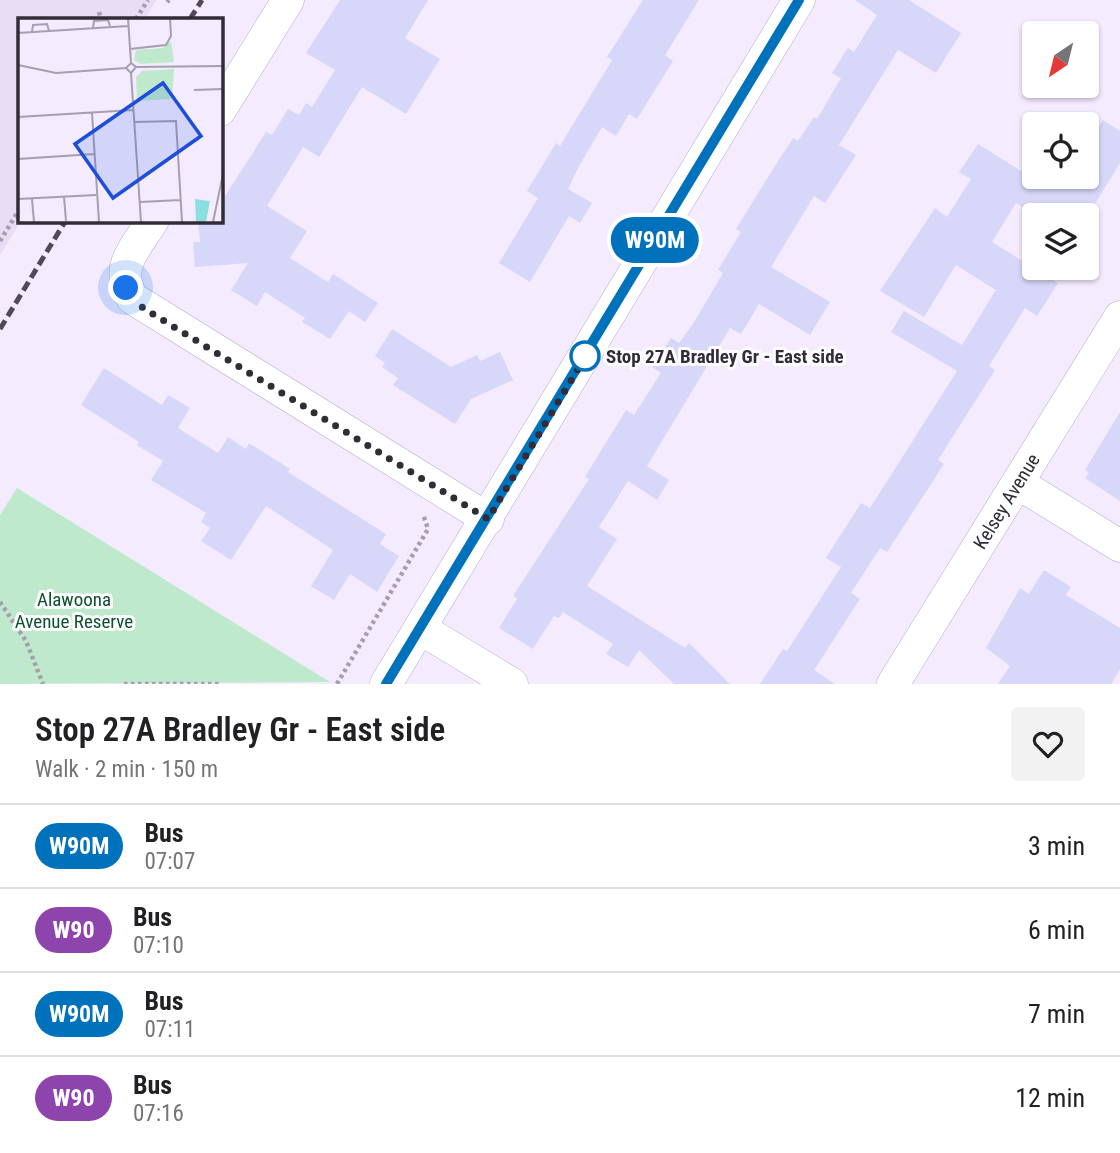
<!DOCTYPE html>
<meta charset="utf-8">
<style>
body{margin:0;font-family:"Roboto Condensed",sans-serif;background:#f2f2f2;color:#202124;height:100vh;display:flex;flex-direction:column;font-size:26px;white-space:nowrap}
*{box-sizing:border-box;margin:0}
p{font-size:23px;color:#757577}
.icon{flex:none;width:38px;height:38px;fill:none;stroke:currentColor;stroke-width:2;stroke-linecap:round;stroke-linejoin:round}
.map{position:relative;height:684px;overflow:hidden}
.sheet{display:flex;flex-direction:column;background:#fff;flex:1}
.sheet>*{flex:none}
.badge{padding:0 14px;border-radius:23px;font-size:24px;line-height:46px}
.needle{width:46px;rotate:215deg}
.controls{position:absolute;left:1022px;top:21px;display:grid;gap:14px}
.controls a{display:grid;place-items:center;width:77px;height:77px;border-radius:7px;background:#fff;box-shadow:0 2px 5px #0004;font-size:35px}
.you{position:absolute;width:35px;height:35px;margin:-18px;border:5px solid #fff;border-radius:50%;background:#1a73e8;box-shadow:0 0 0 10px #1a73e833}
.map>.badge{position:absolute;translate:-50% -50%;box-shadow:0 0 0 4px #fff}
.round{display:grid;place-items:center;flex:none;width:74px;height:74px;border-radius:7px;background:#f2f2f2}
.overview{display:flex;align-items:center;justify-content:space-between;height:119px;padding:0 35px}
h1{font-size:33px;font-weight:600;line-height:52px}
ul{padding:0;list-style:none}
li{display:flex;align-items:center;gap:21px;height:84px;padding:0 35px;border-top:2px solid #e0e0e0}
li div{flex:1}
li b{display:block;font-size:26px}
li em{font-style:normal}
li .badge{min-width:77px;font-weight:700;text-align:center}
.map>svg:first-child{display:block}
</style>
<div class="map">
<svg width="1120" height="684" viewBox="0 0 1120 684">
<rect width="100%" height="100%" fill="#f4ebff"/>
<polygon fill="#e8ddf5" points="0,0 156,0 145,19 19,19 21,221 0,255"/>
<polygon fill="#bfe9cc" points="17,488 330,682 0,684 0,515"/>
<g fill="#d7d7f9">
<polygon points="340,0 428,0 405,38 440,59 406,114 362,87 319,157 303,147 267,206 307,231 290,258 328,282 333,274 378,303 365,322 349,311 330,339 302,322 305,318 265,292 257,306 231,290 248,263 195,267 193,242 200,242 198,220 220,220 220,204 266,132 272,135 288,109 299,115 306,103 312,107 335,70 306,53"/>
<polygon points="643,0 699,0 665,55 673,61 637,119 629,114 616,136 602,127 578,168 568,189 592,203 580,223 569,216 530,282 499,263 538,198 527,191 556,143 560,146 612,60 607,57"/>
<polygon points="855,0 909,0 961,33 936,73 898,50 839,145 856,155 825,203 814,196 771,267 830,302 810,335 759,304 741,334 730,328 647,466 669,480 657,500 628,481 599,527 617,539 587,586 685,648 689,643 730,684 674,684 639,650 628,667 606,654 613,644 563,612 559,618 554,616 533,649 499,628 517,599 513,596 589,479 585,477 626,410 634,415 661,373 652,367 671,338 679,343 694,322 723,273 718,270 741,232 736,229 768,177 793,138 798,141 814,117 817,119 841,78 832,73 848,48 854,52 877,15"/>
<polygon points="1103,120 1120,131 1120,163 1087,217 1035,215 1016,203 992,242 1058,283 1037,316 1025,308 989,366 995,370 938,460 944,464 887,552 880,548 851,593 860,599 814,670 835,684 760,684 783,649 787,651 841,567 826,558 861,503 870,508 957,371 891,332 904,311 962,345 996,290 956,265 924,317 880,291 935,208 947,217 971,179 959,172 978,144 1037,181 1040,177 1087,177 1087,147"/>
<polygon points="392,329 451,367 477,355 480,361 500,352 513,380 471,399 455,424 393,385 398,378 382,367 385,363 375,356"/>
<polygon points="104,368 162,405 168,395 190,408 178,428 218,453 228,437 246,449 249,443 290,469 288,472 386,534 380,544 399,556 377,592 350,574 334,600 311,586 333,550 266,506 231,560 201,541 210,528 201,522 206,513 151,480 163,461 137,445 139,442 81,405"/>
<polygon points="1120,412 1120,501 1085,478 1089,473 1085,470"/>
<polygon points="1044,570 1071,587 1066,595 1120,628 1120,669 1111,684 998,684 1010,666 986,648 1020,588 1029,594"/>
</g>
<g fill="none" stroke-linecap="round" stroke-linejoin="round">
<defs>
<g id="minor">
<polyline points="220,110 288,0"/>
<path d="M 153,220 C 136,248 114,266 132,298 L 488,519"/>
<polyline points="1018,483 1120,546"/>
<polyline points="421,629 512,684"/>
<polyline points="386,684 799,0"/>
<path id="s1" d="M 893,684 L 1120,317"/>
</g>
</defs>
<use href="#minor" stroke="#baaccb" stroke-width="33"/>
<g stroke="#a59eae" stroke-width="4.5" stroke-dasharray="3.5 3.5" stroke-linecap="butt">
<polyline points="167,2 169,0"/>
<polyline points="99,12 101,19"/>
<polyline points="136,19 148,0"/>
<polyline points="0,241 19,210"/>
<polyline points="0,602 26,641 43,684"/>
<polyline points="124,684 222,684"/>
<polyline points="337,684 428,529 423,514"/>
</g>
<use href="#minor" stroke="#fff" stroke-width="32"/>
<g stroke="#504a57" stroke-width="5" stroke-dasharray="10 5" stroke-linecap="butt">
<polyline points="190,19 202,0"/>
<polyline points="0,329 66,220"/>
</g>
</g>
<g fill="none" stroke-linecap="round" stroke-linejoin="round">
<defs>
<polyline id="line" points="386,684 799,0"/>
</defs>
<use href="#line" stroke="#fff" stroke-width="16"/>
<use href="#line" stroke="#0072bc" stroke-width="10"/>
<polyline stroke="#322c38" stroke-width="7" stroke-dasharray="0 12.6" points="126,288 143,308 488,519 587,354 585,356"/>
</g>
<circle fill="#fff" stroke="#0072bc" stroke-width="3.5" cx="585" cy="356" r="14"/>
<g text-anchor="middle" stroke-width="6" stroke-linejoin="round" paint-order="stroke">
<g font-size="19" font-weight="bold" fill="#322c38" stroke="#fdfdfd" text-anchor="start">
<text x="606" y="363">Stop 27A Bradley Gr - East side</text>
</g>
<g font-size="19" fill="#322c38" stroke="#fdfdfd">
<text dy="7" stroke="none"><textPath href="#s1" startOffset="215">Kelsey Avenue</textPath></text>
</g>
<g font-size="19" fill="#0b512e" stroke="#fdfdfd">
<text x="74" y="606">Alawoona<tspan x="74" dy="22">Avenue Reserve</tspan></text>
</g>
</g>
<g transform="translate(18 18)">
<rect width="205" height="205" fill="#f4ebff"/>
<path d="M 153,23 L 156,44 L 123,46 L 116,42 L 118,32 L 145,30 ZM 156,51 L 154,81 L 119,83 L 118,59 L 124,53 Z" fill="#bfe9cc"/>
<path d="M 177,181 L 192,183 L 188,204 L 178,204 Z" fill="#8cdfe1"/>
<path fill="none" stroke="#a69faf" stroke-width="2" d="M 110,0 L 113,45M 75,10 L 76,3 L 90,2 L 92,8M 14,14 L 15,7 L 29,6 L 31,13M 0,15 L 110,8M 112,31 L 148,27 L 153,18 L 152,0M 0,47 L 38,55 L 108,50M 118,49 L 205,48M 113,55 L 118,49 L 113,45 L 108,50 L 113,55 L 123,204M 176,72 L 205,71M 74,95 L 81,204M 0,99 L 115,92M 116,104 L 158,103 L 164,204M 0,141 L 76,136M 46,179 L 48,203M 0,181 L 78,177M 14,181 L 16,204M 122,184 L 163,182M 195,204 L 205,156"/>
<path fill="#1d4ed8" fill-opacity="0.15" stroke="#1d4ed8" stroke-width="3.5" d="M 145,65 L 183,118 L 95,180 L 57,126 Z"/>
<rect width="205" height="205" fill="none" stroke="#322c38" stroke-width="3.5"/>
</g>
</svg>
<div class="controls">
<a><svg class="needle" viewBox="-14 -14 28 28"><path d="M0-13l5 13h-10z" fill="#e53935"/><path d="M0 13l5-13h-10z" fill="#757577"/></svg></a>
<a><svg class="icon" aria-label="locate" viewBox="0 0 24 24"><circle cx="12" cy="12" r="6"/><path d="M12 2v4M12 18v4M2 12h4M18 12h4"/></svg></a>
<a><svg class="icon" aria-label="layers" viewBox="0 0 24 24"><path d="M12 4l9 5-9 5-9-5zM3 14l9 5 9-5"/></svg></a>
</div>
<div class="you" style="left:126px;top:288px"></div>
<b class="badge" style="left:655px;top:240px;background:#0072bc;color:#fff">W90M</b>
</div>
<section class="sheet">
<div class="overview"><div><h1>Stop 27A Bradley Gr - East side</h1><p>Walk · 2 min · 150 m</p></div><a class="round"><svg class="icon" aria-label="heart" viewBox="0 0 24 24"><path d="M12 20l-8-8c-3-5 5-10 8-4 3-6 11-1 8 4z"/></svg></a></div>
<ul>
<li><span class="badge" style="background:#0072bc;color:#fff">W90M</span><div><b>Bus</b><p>07:07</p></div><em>3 min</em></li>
<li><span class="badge" style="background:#8e44ad;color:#fff">W90</span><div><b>Bus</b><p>07:10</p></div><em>6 min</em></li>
<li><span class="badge" style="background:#0072bc;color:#fff">W90M</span><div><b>Bus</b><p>07:11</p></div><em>7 min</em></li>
<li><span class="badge" style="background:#8e44ad;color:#fff">W90</span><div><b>Bus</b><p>07:16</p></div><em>12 min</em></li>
</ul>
</section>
